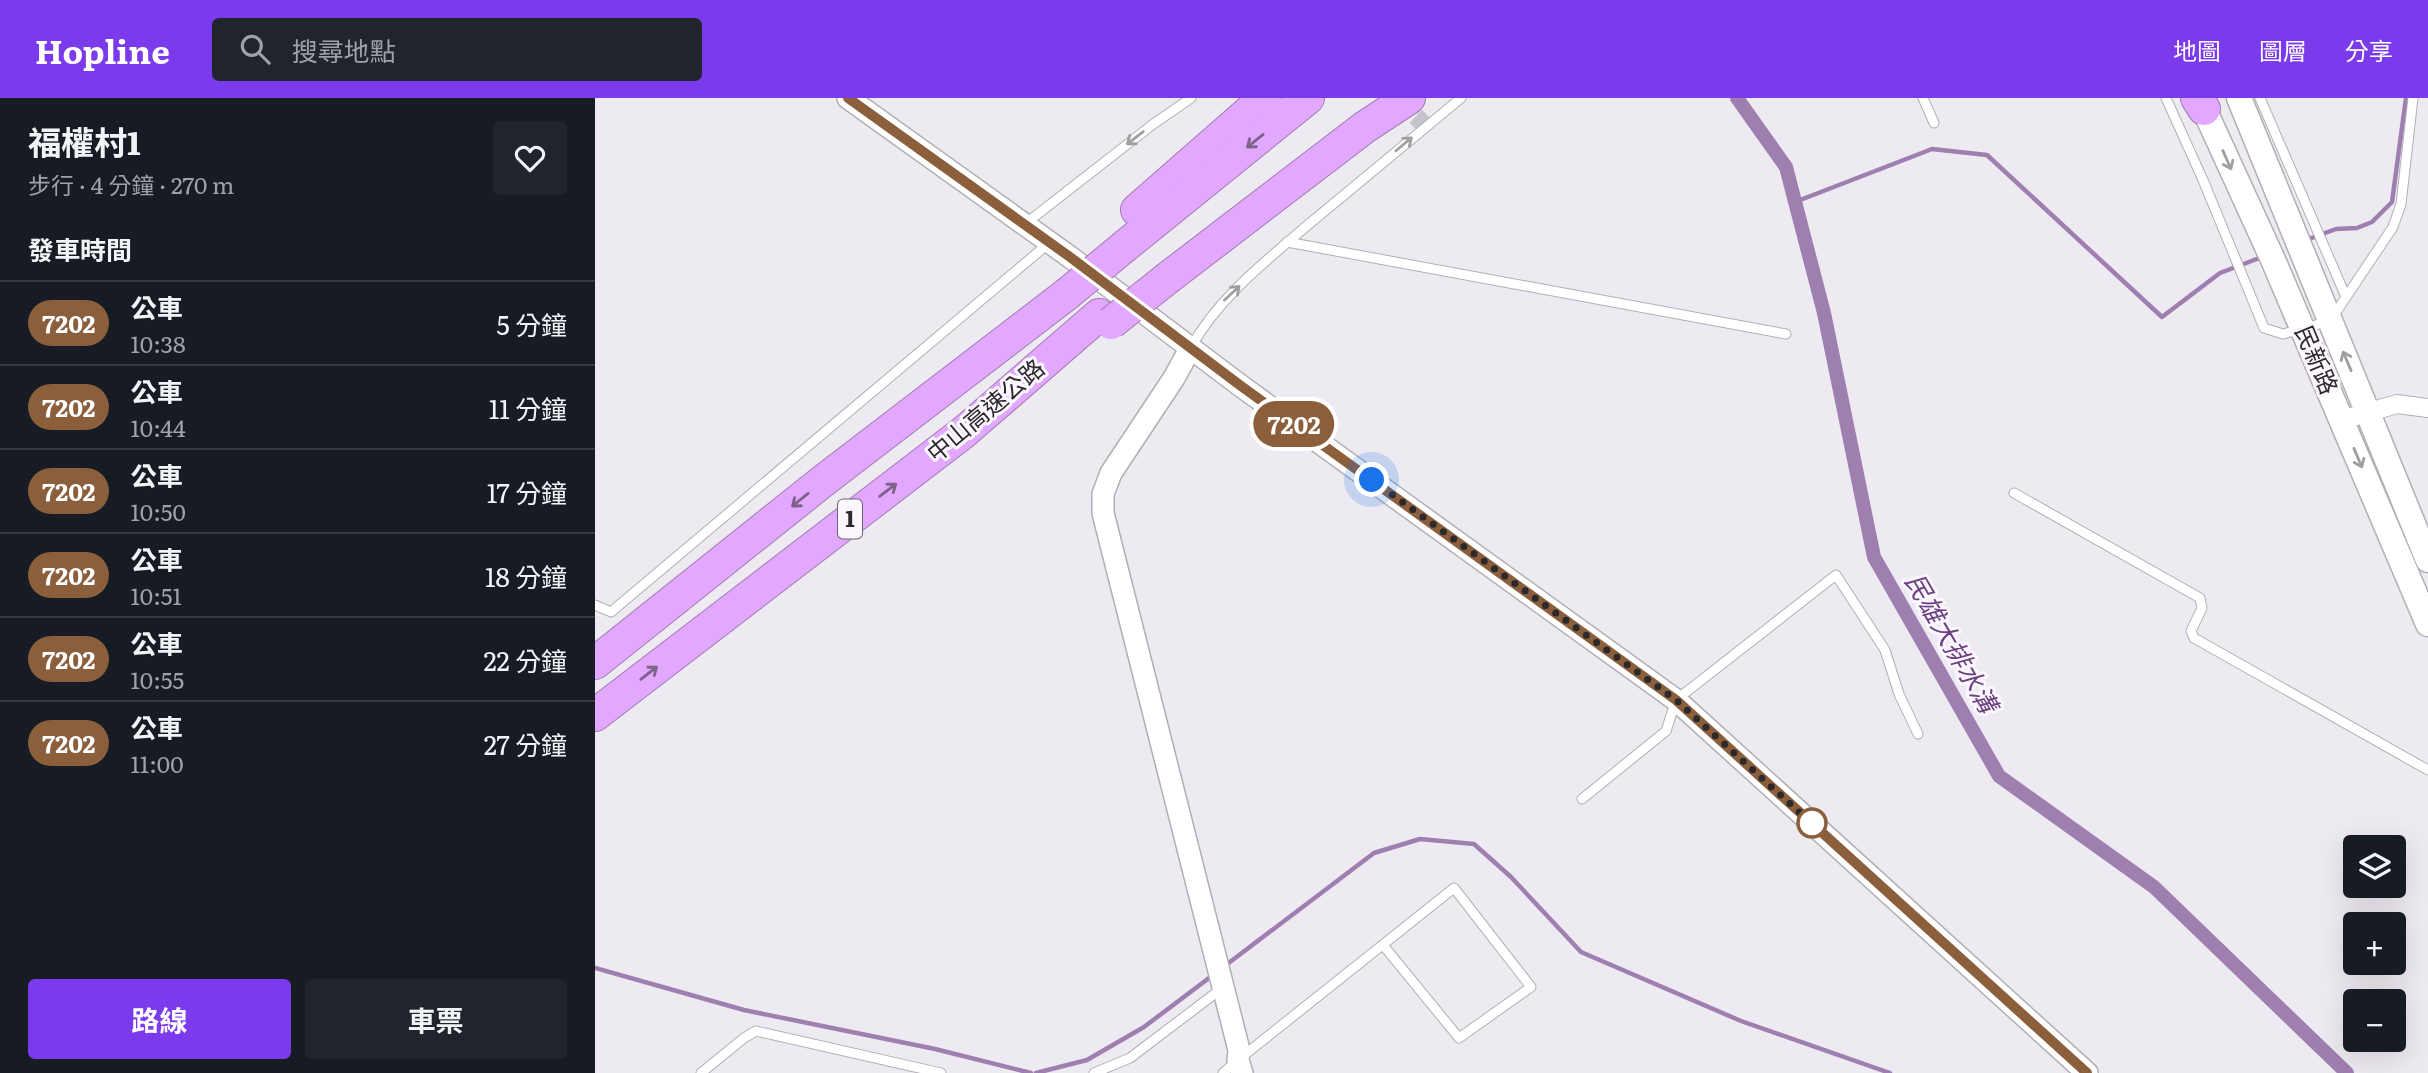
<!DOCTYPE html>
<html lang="zh-TW">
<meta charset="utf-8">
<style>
body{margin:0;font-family:Literata,"Noto Sans TC",serif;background:#20242c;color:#f1f3f6;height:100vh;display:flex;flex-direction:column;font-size:26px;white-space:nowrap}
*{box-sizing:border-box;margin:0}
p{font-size:23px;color:#9ea1a6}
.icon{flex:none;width:38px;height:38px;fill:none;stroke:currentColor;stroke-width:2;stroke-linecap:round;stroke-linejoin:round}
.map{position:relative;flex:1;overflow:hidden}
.side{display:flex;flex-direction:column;background:#171b24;width:595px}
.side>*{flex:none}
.badge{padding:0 14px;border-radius:23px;font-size:24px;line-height:46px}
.buttons{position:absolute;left:1748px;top:737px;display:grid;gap:14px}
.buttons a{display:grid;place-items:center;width:63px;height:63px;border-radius:7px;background:#171b24;box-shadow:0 7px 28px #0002;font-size:35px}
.you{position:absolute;width:35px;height:35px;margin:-18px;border:5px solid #fff;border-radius:50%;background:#1a73e8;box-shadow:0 0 0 10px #1a73e833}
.map>.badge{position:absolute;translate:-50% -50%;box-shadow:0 0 0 4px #fff}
h2{padding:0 28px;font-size:26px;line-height:63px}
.round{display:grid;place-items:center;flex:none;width:74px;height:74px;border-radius:7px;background:#20242c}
.summary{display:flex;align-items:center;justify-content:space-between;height:119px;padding:0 28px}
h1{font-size:33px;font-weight:700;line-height:52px}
.action{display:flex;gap:14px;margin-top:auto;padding:14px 28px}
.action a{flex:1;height:80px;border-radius:7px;background:#7c3aed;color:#fff;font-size:28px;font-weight:700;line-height:80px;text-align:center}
.action a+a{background:#20242c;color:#f1f3f6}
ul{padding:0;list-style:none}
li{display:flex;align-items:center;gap:21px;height:84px;padding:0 28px;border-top:2px solid #363941}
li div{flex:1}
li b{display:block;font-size:26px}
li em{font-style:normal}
li .badge{min-width:77px;font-weight:700;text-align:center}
header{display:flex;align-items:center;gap:42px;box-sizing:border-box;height:98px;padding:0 35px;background:#7c3aed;color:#fff}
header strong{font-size:33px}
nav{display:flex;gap:38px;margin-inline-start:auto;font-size:24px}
.search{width:490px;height:63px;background:#20242c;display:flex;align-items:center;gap:18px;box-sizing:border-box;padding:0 24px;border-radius:7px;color:#9ea1a6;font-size:26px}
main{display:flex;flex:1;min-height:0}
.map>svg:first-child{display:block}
</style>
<header>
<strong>Hopline</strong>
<div class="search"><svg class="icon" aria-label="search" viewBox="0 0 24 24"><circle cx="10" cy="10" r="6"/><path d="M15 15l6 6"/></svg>搜尋地點</div>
<nav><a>地圖</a><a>圖層</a><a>分享</a></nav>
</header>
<main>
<section class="side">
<div class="summary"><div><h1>福權村1</h1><p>步行 · 4 分鐘 · 270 m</p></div><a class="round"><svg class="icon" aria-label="heart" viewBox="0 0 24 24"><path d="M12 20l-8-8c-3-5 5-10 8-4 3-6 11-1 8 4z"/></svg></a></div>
<h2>發車時間</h2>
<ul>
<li><span class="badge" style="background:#8b5e3c;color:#fff">7202</span><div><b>公車</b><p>10:38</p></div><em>5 分鐘</em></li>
<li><span class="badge" style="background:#8b5e3c;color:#fff">7202</span><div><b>公車</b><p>10:44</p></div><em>11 分鐘</em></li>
<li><span class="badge" style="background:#8b5e3c;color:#fff">7202</span><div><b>公車</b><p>10:50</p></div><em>17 分鐘</em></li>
<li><span class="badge" style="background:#8b5e3c;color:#fff">7202</span><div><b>公車</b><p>10:51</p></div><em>18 分鐘</em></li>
<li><span class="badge" style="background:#8b5e3c;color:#fff">7202</span><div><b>公車</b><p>10:55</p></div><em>22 分鐘</em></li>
<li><span class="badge" style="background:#8b5e3c;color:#fff">7202</span><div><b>公車</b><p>11:00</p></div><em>27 分鐘</em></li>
</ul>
<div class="action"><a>路線</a><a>車票</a></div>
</section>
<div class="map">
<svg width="1833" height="975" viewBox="0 0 1833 975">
<rect width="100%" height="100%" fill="#eeeaf1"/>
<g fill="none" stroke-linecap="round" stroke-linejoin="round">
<g stroke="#9f7faf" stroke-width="4.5">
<polyline points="1200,104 1337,51 1392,57 1567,219 1625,175 1667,159"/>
<polyline points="1711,142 1741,131 1762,130 1777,124 1797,104 1811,0"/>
<polyline points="631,867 779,755 825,741 879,746 916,779 986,854 1146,923 1295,975"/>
<polyline points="0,870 149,912 340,951 436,975"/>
<polyline points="441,975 492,962 549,929 618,877"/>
</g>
<polyline stroke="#9f7faf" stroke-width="14" points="1142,0 1191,69 1229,215 1279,459 1404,678 1559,789 1752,975"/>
<polyline stroke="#c7c3ca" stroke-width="18" stroke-dasharray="18 9" stroke-linecap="butt" points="801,0 831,28"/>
<defs>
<g id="service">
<polyline points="1328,0 1339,25"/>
<polyline points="1571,0 1608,82 1669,230 1688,236 1735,223 1798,129 1806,106 1818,0"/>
<polyline points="1665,0 1751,199"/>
<polyline points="430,126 557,27 596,0"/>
<polyline points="692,144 1191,236"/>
<path d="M 596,249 C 624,199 671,163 714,126 C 764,84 815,42 866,0"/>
<polyline points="1419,395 1605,500 1607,510 1596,533 1599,540 1833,672"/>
<polyline points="0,507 16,514 454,145"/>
<polyline points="987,701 1071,633 1081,602 1241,477 1290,552 1304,596 1323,636"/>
<polyline points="106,975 149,940 161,933 346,975"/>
<polyline points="499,975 535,960 626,891"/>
<polyline points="628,975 643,962 859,790 936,889 864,940 788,847"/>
</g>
<polyline id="minor" points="1747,322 1802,306 1833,310"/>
<g id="tertiary">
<polyline points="253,0 475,159 646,288 1081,602 1492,975"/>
<polyline points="596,249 579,280 516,375 508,396 508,415 644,952 643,962 647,975"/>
</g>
<g id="secondary">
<polyline points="1604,0 1679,164 1833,526"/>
<polyline points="1644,0 1833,462"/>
</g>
<g id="motorway">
<polyline points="1602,0 1609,11"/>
<polyline points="542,112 670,0"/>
<polyline points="530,148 713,0"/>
<polyline points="574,179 770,29 814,0"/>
<polyline points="0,565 228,383 472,196"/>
<polyline points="0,617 369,334 504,217"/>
</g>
</defs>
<use href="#service" stroke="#b2aeb4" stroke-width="11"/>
<use href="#minor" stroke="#b2aeb4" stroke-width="20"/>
<use href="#tertiary" stroke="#b2aeb4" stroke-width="24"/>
<use href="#secondary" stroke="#b2aeb4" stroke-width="27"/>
<use href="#motorway" stroke="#a27bb4" stroke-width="34"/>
<use href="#service" stroke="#fff" stroke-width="9"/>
<use href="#minor" stroke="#fff" stroke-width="18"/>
<use href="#tertiary" stroke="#fff" stroke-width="21"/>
<use href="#secondary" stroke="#fff" stroke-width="24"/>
<use href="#motorway" stroke="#e2a7fe" stroke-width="32"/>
<defs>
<g id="motorway-bridge">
<polyline points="472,196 530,148"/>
<polyline points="516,225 574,179"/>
</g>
</defs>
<use href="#motorway-bridge" stroke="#a27bb4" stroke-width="34" stroke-linecap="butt"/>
<use href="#motorway-bridge" stroke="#e2a7fe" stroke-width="32"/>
</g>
<defs><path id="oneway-shaft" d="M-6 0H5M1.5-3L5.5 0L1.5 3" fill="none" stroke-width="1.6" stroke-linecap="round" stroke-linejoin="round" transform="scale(1.75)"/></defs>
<g stroke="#a09fa0">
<use href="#oneway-shaft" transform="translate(540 40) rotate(142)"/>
<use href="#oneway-shaft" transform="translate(809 46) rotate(-40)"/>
<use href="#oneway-shaft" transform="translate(1632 62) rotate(66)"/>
<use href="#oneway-shaft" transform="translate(637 195) rotate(-43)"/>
<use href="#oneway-shaft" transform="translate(1752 263) rotate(-113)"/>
<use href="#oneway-shaft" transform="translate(1763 360) rotate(67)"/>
</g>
<g stroke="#7d628a">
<use href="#oneway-shaft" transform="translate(660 43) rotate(141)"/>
<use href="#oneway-shaft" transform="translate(293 392) rotate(-37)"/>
<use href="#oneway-shaft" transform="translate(205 402) rotate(141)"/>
<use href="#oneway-shaft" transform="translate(54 575) rotate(-38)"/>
</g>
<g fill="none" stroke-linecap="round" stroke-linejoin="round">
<defs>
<polyline id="line" points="253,0 475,159 646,288 1081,602 1492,975"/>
</defs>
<use href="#line" stroke="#fff" stroke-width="16"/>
<use href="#line" stroke="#8b5e3c" stroke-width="10"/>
<polyline stroke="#2b292c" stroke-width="7" stroke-dasharray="0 12.6" points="777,382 1081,602 1225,733 1217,725"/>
</g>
<circle fill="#fff" stroke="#8b5e3c" stroke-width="3.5" cx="1217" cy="725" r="14"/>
<g text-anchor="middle" stroke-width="6" stroke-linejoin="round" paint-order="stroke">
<rect fill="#fcf7fe" stroke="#6a676b" stroke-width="2" x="243" y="401.5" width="24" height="39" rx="5"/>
<g font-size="23" font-weight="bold" fill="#2b292c">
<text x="255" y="429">1</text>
</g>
<g font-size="24" fill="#2b292c" stroke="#fcf7fe">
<text transform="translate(1721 262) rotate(67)" y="8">民新路</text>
<text transform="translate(391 313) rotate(-40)" y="8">中山高速公路</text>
</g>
<g font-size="26" font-style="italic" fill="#6c4180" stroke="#fcf7fe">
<text transform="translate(1356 545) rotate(60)" y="9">民雄大排水溝</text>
</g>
</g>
</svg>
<div class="buttons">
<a><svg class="icon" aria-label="layers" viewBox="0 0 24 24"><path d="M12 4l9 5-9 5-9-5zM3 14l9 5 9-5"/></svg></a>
<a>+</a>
<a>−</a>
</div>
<div class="you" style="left:777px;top:382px"></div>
<b class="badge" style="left:699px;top:326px;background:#8b5e3c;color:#fff">7202</b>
</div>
</main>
